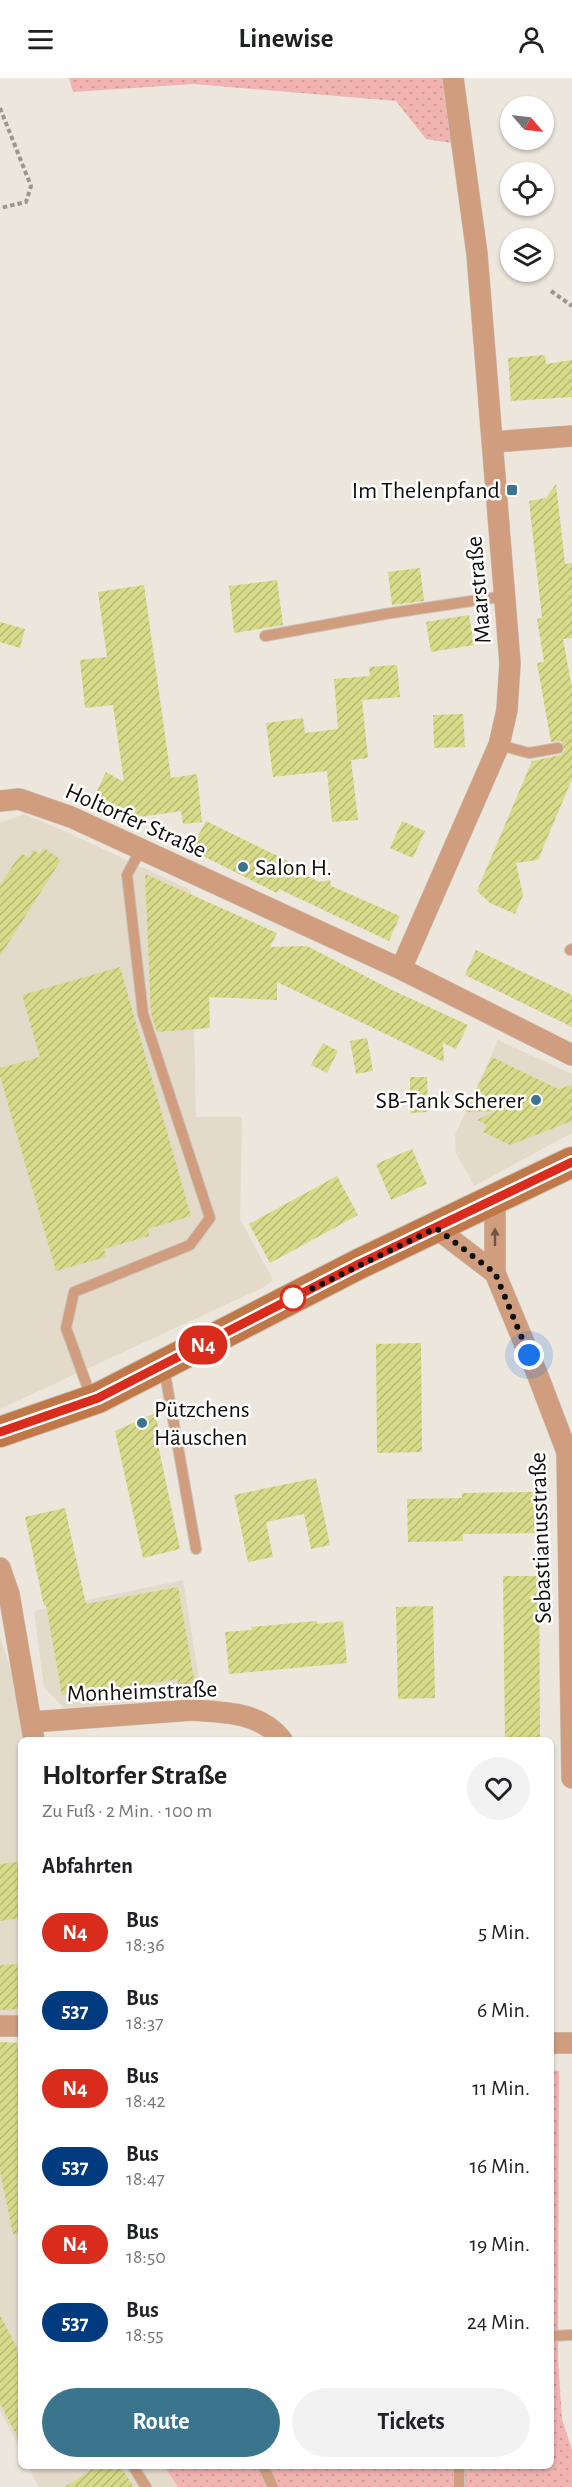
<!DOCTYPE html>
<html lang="de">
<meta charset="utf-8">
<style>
body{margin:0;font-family:"Alegreya Sans",sans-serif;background:#f2f2f2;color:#202124;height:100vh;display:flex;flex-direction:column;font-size:22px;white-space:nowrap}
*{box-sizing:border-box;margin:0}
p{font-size:20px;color:#757577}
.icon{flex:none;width:33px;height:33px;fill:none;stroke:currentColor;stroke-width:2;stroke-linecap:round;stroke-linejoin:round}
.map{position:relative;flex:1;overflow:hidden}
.details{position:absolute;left:18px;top:1659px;width:536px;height:732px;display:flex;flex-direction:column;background:#fff;border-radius:9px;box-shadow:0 2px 4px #0004}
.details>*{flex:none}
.badge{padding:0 12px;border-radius:20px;font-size:21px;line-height:39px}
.needle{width:39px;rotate:118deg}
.tools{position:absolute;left:500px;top:18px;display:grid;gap:12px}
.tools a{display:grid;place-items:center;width:54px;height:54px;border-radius:50%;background:#fff;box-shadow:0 2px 4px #0004;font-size:30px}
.you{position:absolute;width:30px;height:30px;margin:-15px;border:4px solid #fff;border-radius:50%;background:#1a73e8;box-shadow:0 0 0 9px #1a73e833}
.map>.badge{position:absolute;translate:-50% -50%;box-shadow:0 0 0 3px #fff}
h2{padding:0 24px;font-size:22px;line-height:54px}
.round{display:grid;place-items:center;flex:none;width:63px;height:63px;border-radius:32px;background:#f2f2f2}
.head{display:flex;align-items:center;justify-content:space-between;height:102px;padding:0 24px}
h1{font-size:28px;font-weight:600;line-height:45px}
.primary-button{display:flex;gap:12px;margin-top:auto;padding:12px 24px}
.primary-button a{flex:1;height:69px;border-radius:36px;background:#3a758d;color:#fff;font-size:24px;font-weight:600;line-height:69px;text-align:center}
.primary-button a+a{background:#f2f2f2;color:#202124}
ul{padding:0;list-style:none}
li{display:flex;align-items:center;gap:18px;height:78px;padding:0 24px}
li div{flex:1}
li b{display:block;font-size:22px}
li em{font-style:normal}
li .badge{min-width:66px;font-weight:700;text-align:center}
header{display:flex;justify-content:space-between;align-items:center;height:78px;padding:0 24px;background:#fff;font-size:27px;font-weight:600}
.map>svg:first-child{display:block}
</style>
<header><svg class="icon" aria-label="menu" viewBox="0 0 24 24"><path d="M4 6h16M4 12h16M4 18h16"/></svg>Linewise<svg class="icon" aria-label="person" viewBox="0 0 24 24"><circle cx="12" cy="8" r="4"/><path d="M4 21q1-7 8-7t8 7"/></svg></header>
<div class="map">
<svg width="572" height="2409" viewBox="0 0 572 2409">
<defs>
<pattern id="grass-dots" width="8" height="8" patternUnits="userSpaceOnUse" patternTransform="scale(1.5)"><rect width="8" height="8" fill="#f2b4b0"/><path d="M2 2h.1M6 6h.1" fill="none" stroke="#ce9a96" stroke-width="1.8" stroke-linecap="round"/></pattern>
<pattern id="building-hatch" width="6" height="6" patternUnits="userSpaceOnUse" patternTransform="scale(1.5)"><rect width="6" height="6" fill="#d6da89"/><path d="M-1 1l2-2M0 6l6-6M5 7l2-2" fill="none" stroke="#b7ba75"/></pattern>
</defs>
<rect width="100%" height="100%" fill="#ece6dc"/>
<g fill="#e4daca">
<polygon points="24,736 62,752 191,812 196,1039 242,1039 240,1141 273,1202 264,1209 0,1331 0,745"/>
<polygon points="498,962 572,996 572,1055 474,1108 456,1075 455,1057"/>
<polygon points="183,1502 202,1619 64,1630 44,1609 34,1533"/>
<polygon points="0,1558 18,1616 23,1662 21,1662 21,1940 0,1940"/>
<polygon points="0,1965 21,1965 21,2373 0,2332"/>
<polygon points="28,2388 164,2388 178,2409 39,2409"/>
</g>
<g fill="url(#grass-dots)">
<polygon points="69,0 442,0 451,65 426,61 396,23 193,6 73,14"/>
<polygon points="551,1992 559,1993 558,2281 562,2341 572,2372 572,2409 178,2409 164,2388 550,2388"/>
</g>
<g fill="url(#building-hatch)">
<polygon points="545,277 546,286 572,282 572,319 511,323 508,280"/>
<polygon points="556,406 565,486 572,485 572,560 563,561 572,610 572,701 538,782 516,785 523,817 515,836 490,825 477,813 532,683 560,677 565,672 561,663 551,664 537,585 544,584 537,541 542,540 529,423 546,420"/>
<polygon points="420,490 424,523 392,527 388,494"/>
<polygon points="277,502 283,547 234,555 229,508"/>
<polygon points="144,507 171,700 197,696 202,744 183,746 181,733 126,741 92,723 106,694 124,704 113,627 85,630 80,582 107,579 98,514"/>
<polygon points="469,537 474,567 431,574 426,544"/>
<polygon points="0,544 25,551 20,570 0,564"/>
<polygon points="397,587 400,619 362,622 368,680 351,682 358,742 332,744 327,693 273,699 266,645 303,640 305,655 338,651 334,601 370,598 369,589"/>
<polygon points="463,636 465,669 434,670 433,637"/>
<polygon points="206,743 296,787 294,791 319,804 330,802 331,808 400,838 389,863 279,811 277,815 191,772"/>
<polygon points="402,743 425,753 413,780 390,770"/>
<polygon points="44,770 61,782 0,878 0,807 21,775 29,780 33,772 40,776"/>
<polygon points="145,796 277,855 270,869 307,868 392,912 468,947 456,971 443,965 444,984 277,904 277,922 209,919 210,950 157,954 151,935"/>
<polygon points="476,872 572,917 572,949 465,897"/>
<polygon points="120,889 191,1138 148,1151 149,1158 104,1171 106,1179 56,1193 0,998 0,990 40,979 22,917"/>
<polygon points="367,960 373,993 356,996 350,963"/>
<polygon points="323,965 338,973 327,995 311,987"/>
<polygon points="492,979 558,1011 572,1007 572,1043 510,1067 483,1054 487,1047 477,1042 496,1033 466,1034"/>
<polygon points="410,999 427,999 428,1034 410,1035"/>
<polygon points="412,1071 427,1106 391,1122 376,1086"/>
<polygon points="337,1098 358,1137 270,1185 249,1146"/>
<polygon points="421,1265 422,1374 377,1375 376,1266"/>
<polygon points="155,1335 161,1361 157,1362 180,1471 143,1480 115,1353"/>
<polygon points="316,1400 330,1467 311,1471 304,1436 266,1444 273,1479 248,1484 234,1417"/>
<polygon points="534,1414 535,1455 463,1456 463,1463 408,1464 407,1421 462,1420 462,1415"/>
<polygon points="65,1430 86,1526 178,1509 195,1607 179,1610 177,1601 137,1608 138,1611 102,1617 101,1610 62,1617 46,1527 44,1528 25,1439"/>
<polygon points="503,1498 539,1498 540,1662 505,1662"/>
<polygon points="433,1528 435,1620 398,1621 396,1529"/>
<polygon points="317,1543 317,1546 343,1543 347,1585 229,1596 225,1554 252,1552 251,1549"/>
<polygon points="19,1784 21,1840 0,1843 0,1786"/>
<polygon points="21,1886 21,1931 0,1932 0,1887"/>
<polygon points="0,1964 21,1965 21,2156 13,2156 0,2093"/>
<polygon points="0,2237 21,2278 21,2366 0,2325"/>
<polygon points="97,2388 120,2388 134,2409 65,2409"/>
</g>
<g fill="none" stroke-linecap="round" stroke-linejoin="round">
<defs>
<g id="lane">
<polyline points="265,558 385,536 505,518"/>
<polyline points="499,667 529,675 558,670"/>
<polyline points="570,872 572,871"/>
<polyline points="164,1290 196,1471"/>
<polyline points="91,1319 66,1250 74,1214 190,1167 210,1140 143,936 127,797 141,771"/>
<polyline points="550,2258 572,2257"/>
<polyline points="133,2388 146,2409"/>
<polyline points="263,2388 273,2409"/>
<polyline points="459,2388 459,2409"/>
</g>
<g id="street">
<polyline points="493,364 572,358"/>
<polyline points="0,723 19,721 71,739 401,891 572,977"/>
<polyline points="401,891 499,667 507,632 510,585 477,176 453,0"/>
<polyline points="495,1122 495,1195 538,1298 567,1374 572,1700"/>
<polyline points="436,1150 495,1195"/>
<polyline points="0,1490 9,1516 34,1662"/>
<path d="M 32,1644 L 192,1632 C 225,1634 260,1634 282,1662"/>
<polyline points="0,1948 21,1948"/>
<polyline points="550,1965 572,1965"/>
</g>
<polyline id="secondary" points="0,1354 98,1320 359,1186 572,1084"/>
</defs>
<use href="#lane" stroke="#c9c4bb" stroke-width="12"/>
<use href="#street" stroke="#c9c4bb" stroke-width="22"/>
<use href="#secondary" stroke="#c9c4bb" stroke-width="32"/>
<g stroke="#9b968f" stroke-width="4" stroke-dasharray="4.5 3" stroke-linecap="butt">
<polyline points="0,30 31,108 26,124 0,130"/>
<polyline points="551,213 572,228"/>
</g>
<use href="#lane" stroke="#d09e7f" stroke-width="10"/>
<use href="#street" stroke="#d09e7f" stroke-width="21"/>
<use href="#secondary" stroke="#c17849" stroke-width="30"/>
</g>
<defs><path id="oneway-solid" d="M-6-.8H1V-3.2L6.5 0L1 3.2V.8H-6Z" transform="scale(1.5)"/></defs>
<use fill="#705646" href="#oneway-solid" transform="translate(495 1159) rotate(-90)"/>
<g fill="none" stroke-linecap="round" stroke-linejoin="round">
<defs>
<polyline id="line" points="0,1354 98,1320 359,1186 572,1084"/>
</defs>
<use href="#line" stroke="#fff" stroke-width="14"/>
<use href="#line" stroke="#da2c1c" stroke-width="9"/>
<polyline stroke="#110f0c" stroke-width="6" stroke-dasharray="0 10.8" points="293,1220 436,1150 495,1195 529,1277"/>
</g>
<g fill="#3a758d" stroke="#fff" stroke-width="2">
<rect x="506" y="406" width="12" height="12" rx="3"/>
<circle cx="243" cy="789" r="6"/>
<circle cx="536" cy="1022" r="6"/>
<circle cx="142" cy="1345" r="6"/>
</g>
<circle fill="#fff" stroke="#da2c1c" stroke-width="3" cx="293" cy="1220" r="12"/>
<g text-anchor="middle" stroke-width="5" stroke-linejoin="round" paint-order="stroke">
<g font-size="24" fill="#110f0c" stroke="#fff" text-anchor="end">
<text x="500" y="420">Im Thelenpfand</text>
<text x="255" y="797" text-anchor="start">Salon H.</text>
<text x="524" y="1030">SB-Tank Scherer</text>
<text x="154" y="1339" text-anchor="start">Pützchens<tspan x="154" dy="28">Häuschen</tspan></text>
</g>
<g font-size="24" fill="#110f0c" stroke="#fff">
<text transform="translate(478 512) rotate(-95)" y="8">Maarstraße</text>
<text transform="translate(136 742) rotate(24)" y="8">Holtorfer Straße</text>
<text transform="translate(540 1460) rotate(-92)" y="8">Sebastianusstraße</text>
<text transform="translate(142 1613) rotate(-2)" y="8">Monheimstraße</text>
</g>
</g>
</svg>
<div class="tools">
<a><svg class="needle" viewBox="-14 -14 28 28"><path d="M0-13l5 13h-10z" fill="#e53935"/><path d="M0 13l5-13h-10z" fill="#757577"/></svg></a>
<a><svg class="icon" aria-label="locate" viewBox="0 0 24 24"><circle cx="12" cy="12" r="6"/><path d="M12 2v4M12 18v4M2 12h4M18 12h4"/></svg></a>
<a><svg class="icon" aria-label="layers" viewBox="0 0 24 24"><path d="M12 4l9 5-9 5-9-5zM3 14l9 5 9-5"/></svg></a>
</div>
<div class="you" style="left:529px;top:1277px"></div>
<b class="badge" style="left:203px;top:1267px;background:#da2c1c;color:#fff">N4</b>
<section class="details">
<div class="head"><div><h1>Holtorfer Straße</h1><p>Zu Fuß · 2 Min. · 100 m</p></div><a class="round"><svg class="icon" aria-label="heart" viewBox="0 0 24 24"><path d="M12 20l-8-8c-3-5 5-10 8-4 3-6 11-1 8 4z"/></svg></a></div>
<h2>Abfahrten</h2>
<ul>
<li><span class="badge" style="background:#da2c1c;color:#fff">N4</span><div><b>Bus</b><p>18:36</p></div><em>5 Min.</em></li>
<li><span class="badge" style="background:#003b80;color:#fff">537</span><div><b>Bus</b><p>18:37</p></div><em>6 Min.</em></li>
<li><span class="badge" style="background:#da2c1c;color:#fff">N4</span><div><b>Bus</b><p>18:42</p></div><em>11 Min.</em></li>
<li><span class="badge" style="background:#003b80;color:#fff">537</span><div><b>Bus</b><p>18:47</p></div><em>16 Min.</em></li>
<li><span class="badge" style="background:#da2c1c;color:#fff">N4</span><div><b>Bus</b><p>18:50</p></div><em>19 Min.</em></li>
<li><span class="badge" style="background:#003b80;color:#fff">537</span><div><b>Bus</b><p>18:55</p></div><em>24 Min.</em></li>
</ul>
<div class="primary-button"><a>Route</a><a>Tickets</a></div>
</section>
</div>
